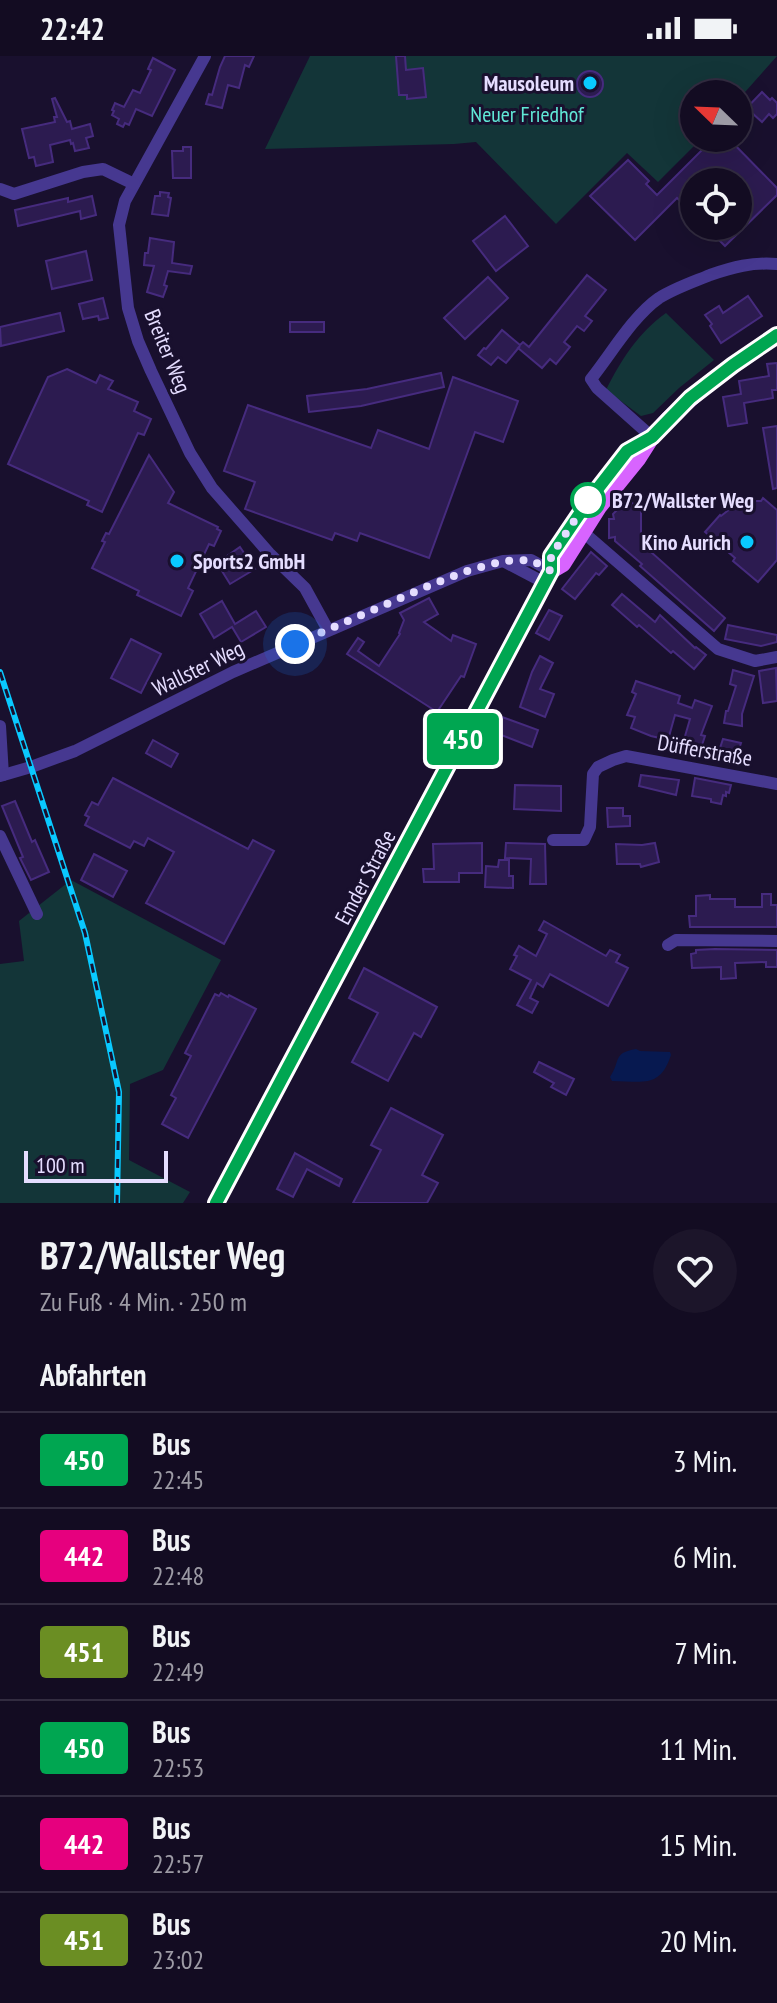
<!DOCTYPE html>
<html lang="de">
<meta charset="utf-8">
<style>
body{margin:0;font-family:"PT Sans Narrow",sans-serif;background:#1c152a;color:#f1f3f6;height:100vh;display:flex;flex-direction:column;font-size:30px;white-space:nowrap}
*{box-sizing:border-box;margin:0}
p{font-size:26px;color:#9d9ba5}
.icon{flex:none;width:44px;height:44px;fill:none;stroke:currentColor;stroke-width:2;stroke-linecap:round;stroke-linejoin:round}
.map{position:relative;height:1147px;overflow:hidden}
.sheet{display:flex;flex-direction:column;background:#130c22;flex:1}
.sheet>*{flex:none}
.badge{padding:0 16px;border-radius:6px;font-size:28px;line-height:52px}
.needle{width:52px;rotate:293deg}
.buttons{position:absolute;left:680px;top:24px;display:grid;gap:16px}
.buttons a{display:grid;place-items:center;width:72px;height:72px;border-radius:50%;background:#130c22;box-shadow:0 8px 32px #0002,0 0 0 2px #322c40;font-size:40px}
.scale{position:absolute;left:24px;bottom:20px;width:144px;box-sizing:border-box;padding-left:8px;border:4px solid #e5ddff;border-top:0;font-size:22px;line-height:28px;white-space:nowrap;color:#e5ddff;-webkit-text-stroke:6px #19102e;paint-order:stroke}
.you{position:absolute;width:40px;height:40px;margin:-20px;border:6px solid #fff;border-radius:50%;background:#1a73e8;box-shadow:0 0 0 12px #1a73e833}
.map>.badge{position:absolute;translate:-50% -50%;box-shadow:0 0 0 4px #fff}
h2{padding:0 40px;font-size:30px;line-height:72px}
.round{display:grid;place-items:center;flex:none;width:84px;height:84px;border-radius:42px;background:#1c152a}
.headline{display:flex;align-items:center;justify-content:space-between;height:136px;padding:0 40px}
h1{font-size:38px;font-weight:600;line-height:60px}
ul{padding:0;list-style:none}
li{display:flex;align-items:center;gap:24px;height:96px;padding:0 40px;border-top:2px solid #322c40}
li div{flex:1}
li b{display:block;font-size:30px}
li em{font-style:normal}
li .badge{min-width:88px;font-weight:700;text-align:center}
.status{display:flex;justify-content:space-between;align-items:center;height:56px;padding:0 40px;background:#130c22;direction:ltr}
.status svg{height:22px;fill:currentColor}
.map>svg:first-child{display:block}
</style>
<div class="status"><b>22:42</b><svg viewBox="0 0 49 12"><path d="M0 12V9h3v3zM5 12V6h3v6zM10 12V3h3v9zM15 12V0h3v12zM26 1h20v11H26zM47 4h2v5h-2z"/></svg></div>
<div class="map">
<svg width="777" height="1147" viewBox="0 0 777 1147">
<rect width="100%" height="100%" fill="#19102e"/>
<g fill="#133538">
<polygon points="310,0 777,0 738,44 738,38 694,38 694,82 702,82 658,126 627,97 556,168 476,86 454,88 265,93"/>
<path d="M 666,257 L 714,304 L 679,332 L 653,357 L 641,360 L 606,334 C 621,304 638,277 666,257 Z"/>
<polygon points="71,824 221,904 163,1014 130,1028 129,1104 190,1136 183,1147 0,1147 0,908 24,905 19,865"/>
</g>
<path fill="#071950" d="M 636,993 L 640,995 L 670,996 L 671,999 C 660,1033 642,1025 612,1025 L 610,1021 C 621,1005 612,997 636,993 Z"/>
<g fill="#2c1b50" stroke="#462b7e" stroke-width="2">
<polygon points="225,0 254,0 249,11 245,9 239,32 228,29 222,52 206,48 209,38 212,39 220,11"/>
<polygon points="396,0 405,0 406,14 423,12 426,41 407,43 407,39 399,39"/>
<polygon points="153,2 175,14 152,60 136,53 129,69 125,67 123,71 117,68 119,63 112,59 114,55 112,54 115,47 124,51 133,34 140,37 151,14 148,13"/>
<circle cx="590" cy="28" r="13"/>
<polygon points="762,36 770,44 772,42 777,47 777,58 773,62 769,58 762,66 752,57 738,72 738,61"/>
<polygon points="55,42 67,66 70,65 72,73 90,68 93,80 86,82 89,92 75,95 73,87 71,88 70,84 50,89 53,106 36,110 34,101 29,102 22,73 55,66 54,61 57,61 52,43"/>
<polygon points="714,82 728,82 777,132 777,139 725,190 705,170 738,170 738,126 694,126 694,158 677,142 635,184 590,140 628,104 649,125 646,128 657,139"/>
<polygon points="183,91 191,91 191,122 173,122 172,95 183,95"/>
<polygon points="160,136 169,137 168,141 171,142 168,160 152,158 155,140 160,140"/>
<polygon points="92,140 96,159 81,163 80,155 18,170 15,154 68,142 68,146"/>
<polygon points="505,160 528,190 496,215 473,185"/>
<polygon points="150,182 174,186 172,207 192,210 190,218 168,215 164,229 167,230 163,241 147,236 154,210 144,209 145,197 148,197"/>
<polygon points="86,195 92,224 52,233 46,205"/>
<polygon points="587,219 606,234 585,260 592,265 584,275 577,270 564,286 570,291 556,308 550,303 542,312 518,292 520,290 506,307 498,301 491,309 478,299 484,292 486,293 502,274 520,289 523,286 529,291"/>
<polygon points="488,221 508,242 465,283 444,262"/>
<polygon points="748,240 762,260 721,287 710,270 712,268 705,259 719,250 723,257"/>
<polygon points="103,242 108,262 99,264 98,260 83,263 79,248"/>
<polygon points="60,257 64,275 1,290 0,271"/>
<rect x="290" y="266" width="34" height="10"/>
<polygon points="777,307 777,334 772,334 773,342 744,347 747,367 728,370 723,341 741,338 739,325 769,320 767,308"/>
<polygon points="67,313 96,327 100,319 113,325 108,333 138,346 134,355 151,363 144,379 138,377 102,456 87,449 89,445 8,408 48,321"/>
<polygon points="441,317 444,331 361,350 309,356 307,340 367,333"/>
<polygon points="453,321 518,345 503,386 475,376 429,502 360,477 357,485 335,477 332,484 245,453 255,426 224,415 248,349 371,392 378,374 429,393"/>
<polygon points="777,370 777,432 773,433 763,372"/>
<polygon points="149,399 174,436 168,447 218,471 217,473 221,475 214,490 209,488 188,532 193,535 181,560 137,539 139,535 92,512 105,486 102,485 106,477 109,478"/>
<polygon points="763,442 777,454 777,504 758,526 733,505 735,502 705,476 720,459 721,460 735,449 749,445 761,445"/>
<polygon points="631,446 641,454 641,477 647,482 642,488 725,562 714,575 640,510 642,508 615,485 615,481 609,482 609,463 614,463 613,458 624,447"/>
<polygon points="240,491 255,513 230,528 217,507"/>
<polygon points="591,496 607,510 599,519 596,517 575,543 562,533"/>
<polygon points="622,538 655,566 660,559 695,592 696,591 706,599 694,613 673,595 671,597 639,569 637,571 612,549"/>
<polygon points="429,542 438,558 424,566 451,585 453,579 476,588 464,621 461,620 437,656 347,598 358,582 364,586 358,595 379,610 400,578 399,577 404,564 400,557"/>
<polygon points="222,545 235,568 256,555 266,571 241,586 232,571 214,582 200,558"/>
<polygon points="549,554 562,560 549,584 536,577"/>
<polygon points="728,569 777,579 777,586 761,590 725,583"/>
<polygon points="131,583 161,598 141,637 111,622"/>
<polygon points="540,600 553,607 540,633 554,638 545,661 520,651 532,616"/>
<polygon points="776,612 777,645 763,647 759,615"/>
<polygon points="733,614 754,620 742,658 742,670 724,667 726,655 728,655 736,630 730,628"/>
<polygon points="636,625 680,640 678,647 692,652 695,644 712,650 701,679 705,680 699,698 681,694 690,663 675,659 668,684 651,680 631,672 635,661 627,659 636,638 632,636"/>
<polygon points="502,661 538,674 532,691 496,677"/>
<polygon points="723,683 741,687 735,705 717,701"/>
<polygon points="153,684 178,698 171,711 146,697"/>
<polygon points="641,719 679,724 676,739 639,730"/>
<polygon points="113,722 248,793 253,784 274,795 224,888 146,847 174,796 148,782 144,790 134,785 130,792 85,769 89,761 85,759 92,746 98,749"/>
<polygon points="695,722 731,729 729,737 726,736 726,740 723,739 721,748 711,746 711,743 692,740"/>
<polygon points="515,729 561,730 561,755 514,753"/>
<polygon points="15,745 32,786 35,784 49,816 31,824 20,802 23,801 2,750"/>
<polygon points="607,752 623,752 623,760 630,760 630,770 608,771"/>
<polygon points="482,787 482,817 459,817 459,826 424,826 423,813 434,813 433,788"/>
<polygon points="506,787 545,788 546,828 530,828 531,803 505,802"/>
<polygon points="655,787 659,806 641,811 640,808 617,808 616,788 642,789"/>
<polygon points="94,798 127,815 113,841 81,824"/>
<polygon points="499,804 509,804 509,820 513,820 513,832 485,831 486,810 498,811"/>
<polygon points="762,838 771,838 771,849 777,849 777,871 690,871 689,860 696,860 696,840 710,839 710,843 735,843 735,851 762,851"/>
<polygon points="544,865 606,900 610,894 620,899 616,906 628,912 608,950 550,918 543,931 537,927 530,942 538,946 532,957 517,949 531,924 510,913 517,900 514,899 519,890 536,900 547,878 539,874"/>
<polygon points="715,893 777,894 777,911 766,911 766,906 735,907 736,922 721,923 721,911 692,912 691,898 696,897 696,894"/>
<polygon points="364,912 437,951 421,981 414,977 388,1025 352,1006 378,957 349,942"/>
<polygon points="221,937 228,941 229,939 256,953 188,1082 162,1068 176,1042 171,1039 191,1000 185,997 215,938 219,940"/>
<polygon points="539,1006 574,1023 566,1039 551,1031 554,1027 534,1016"/>
<polygon points="391,1052 443,1079 422,1119 438,1127 427,1147 353,1147 381,1094 371,1089"/>
<polygon points="295,1097 342,1123 339,1130 307,1113 293,1141 277,1133"/>
</g>
<g fill="none" stroke-linecap="round" stroke-linejoin="round">
<g stroke="#463890" stroke-width="12">
<polyline points="205,0 125,145 119,169 128,252 138,285 151,315 190,397 212,432 269,497 305,532 328,574"/>
<polyline points="0,133 14,138 83,116 103,113 134,128"/>
<path d="M 652,381 L 597,332 L 591,323 C 611,298 633,260 659,242 C 675,232 693,226 710,219 C 733,211 752,206 777,208"/>
<polyline points="583,476 718,593 755,605 777,601"/>
<polyline points="505,506 545,527"/>
<polyline points="0,670 3,719"/>
<polyline points="0,720 31,711 75,695 233,616 467,515 503,505 531,504 551,515"/>
<polyline points="0,780 37,858"/>
<polyline points="553,784 584,784 590,771 593,718 598,711 613,704 626,700 777,728"/>
<polyline points="668,889 676,884 777,885"/>
</g>
<g stroke="#d864ff" stroke-width="16">
<polyline points="551,515 551,500 589,444 627,395 649,383"/>
<polyline points="216,1147 551,515 563,508 599,451 638,403 652,381 668,363 711,325 777,279"/>
</g>
<defs>
<polyline id="rail" points="0,616 85,877 119,1036 117,1147"/>
</defs>
<use href="#rail" stroke="#09c9ff" stroke-width="6"/>
<use href="#rail" stroke="#19102e" stroke-width="3" stroke-dasharray="9" stroke-linecap="butt"/>
</g>
<g fill="none" stroke-linecap="round" stroke-linejoin="round">
<defs>
<polyline id="line" points="216,1147 551,515 551,500 589,444 627,395 652,381 690,342 733,309 777,279"/>
</defs>
<use href="#line" stroke="#fff" stroke-width="18"/>
<use href="#line" stroke="#00a651" stroke-width="12"/>
<polyline stroke="#e5ddff" stroke-width="8" stroke-dasharray="0 14.4" points="295,588 433,528 467,515 503,505 531,504 551,515 551,500 588,444"/>
</g>
<g fill="#09c9ff" stroke="#19102e" stroke-width="3">
<circle cx="590" cy="27" r="8"/>
<circle cx="747" cy="486" r="8"/>
<circle cx="177" cy="505" r="8"/>
</g>
<circle fill="#fff" stroke="#00a651" stroke-width="4" cx="588" cy="444" r="16"/>
<g text-anchor="middle" stroke-width="6" stroke-linejoin="round" paint-order="stroke">
<g font-size="22" font-weight="bold" fill="#e5ddff" stroke="#19102e" text-anchor="end">
<text x="574" y="35">Mausoleum</text>
<text x="731" y="494">Kino Aurich</text>
<text x="193" y="513" text-anchor="start">Sports2 GmbH</text>
</g>
<g font-size="22" fill="#60e8d7" stroke="#19102e">
<text x="527" y="66">Neuer Friedhof</text>
</g>
<g font-size="22" fill="#e5ddff" stroke="#19102e">
<text transform="translate(168 295) rotate(68)" y="8">Breiter Weg</text>
<text transform="translate(198 612) rotate(-26)" y="8">Wallster Weg</text>
<text transform="translate(705 694) rotate(10)" y="8">Düfferstraße</text>
<text transform="translate(365 821) rotate(-62)" y="8">Emder Straße</text>
</g>
<g font-size="22" font-weight="bold" fill="#e5ddff" stroke="#19102e" text-anchor="start">
<text x="612" y="452">B72/Wallster Weg</text>
</g>
</g>
</svg>
<div class="buttons">
<a><svg class="needle" viewBox="-14 -14 28 28"><path d="M0-13l5 13h-10z" fill="#e53935"/><path d="M0 13l5-13h-10z" fill="#9d9ba5"/></svg></a>
<a><svg class="icon" aria-label="locate" viewBox="0 0 24 24"><circle cx="12" cy="12" r="6"/><path d="M12 2v4M12 18v4M2 12h4M18 12h4"/></svg></a>
</div>
<div class="scale">100 m</div>
<div class="you" style="left:295px;top:588px"></div>
<b class="badge" style="left:463px;top:683px;background:#00a651;color:#fff">450</b>
</div>
<section class="sheet">
<div class="headline"><div><h1>B72/Wallster Weg</h1><p>Zu Fuß · 4 Min. · 250 m</p></div><a class="round"><svg class="icon" aria-label="heart" viewBox="0 0 24 24"><path d="M12 20l-8-8c-3-5 5-10 8-4 3-6 11-1 8 4z"/></svg></a></div>
<h2>Abfahrten</h2>
<ul>
<li><span class="badge" style="background:#00a651;color:#fff">450</span><div><b>Bus</b><p>22:45</p></div><em>3 Min.</em></li>
<li><span class="badge" style="background:#e6007e;color:#fff">442</span><div><b>Bus</b><p>22:48</p></div><em>6 Min.</em></li>
<li><span class="badge" style="background:#6b8e23;color:#fff">451</span><div><b>Bus</b><p>22:49</p></div><em>7 Min.</em></li>
<li><span class="badge" style="background:#00a651;color:#fff">450</span><div><b>Bus</b><p>22:53</p></div><em>11 Min.</em></li>
<li><span class="badge" style="background:#e6007e;color:#fff">442</span><div><b>Bus</b><p>22:57</p></div><em>15 Min.</em></li>
<li><span class="badge" style="background:#6b8e23;color:#fff">451</span><div><b>Bus</b><p>23:02</p></div><em>20 Min.</em></li>
</ul>
</section>
